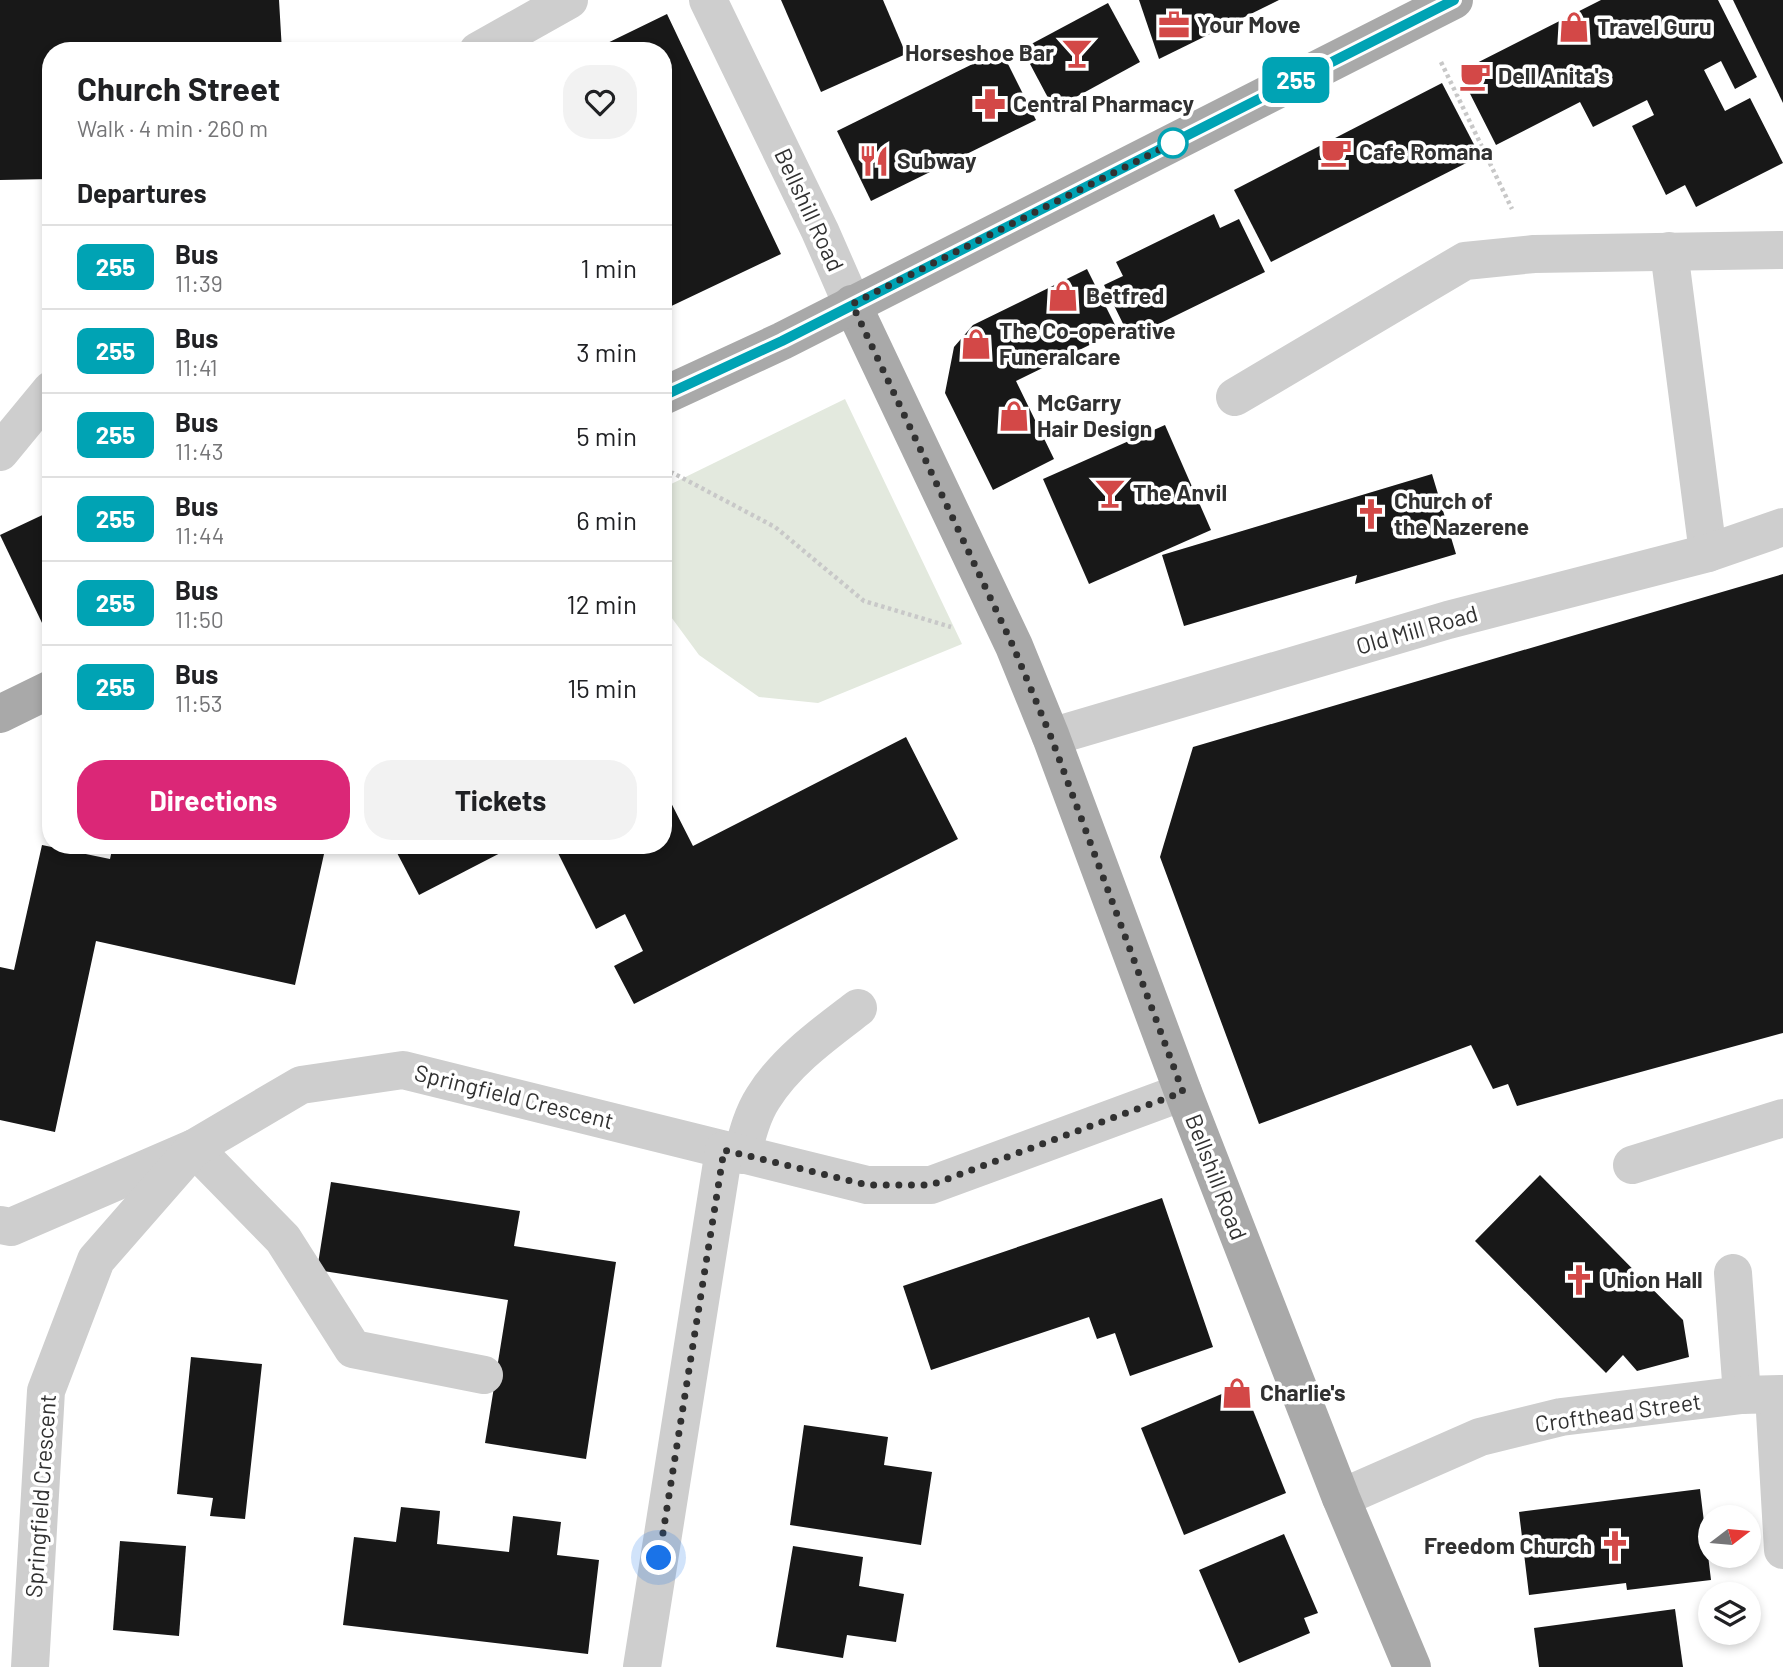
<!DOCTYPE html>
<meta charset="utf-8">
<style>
body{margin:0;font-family:Barlow,sans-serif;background:#f2f2f2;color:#202124;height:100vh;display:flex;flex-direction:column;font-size:26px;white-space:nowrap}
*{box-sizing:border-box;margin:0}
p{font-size:23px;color:#757577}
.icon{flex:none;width:38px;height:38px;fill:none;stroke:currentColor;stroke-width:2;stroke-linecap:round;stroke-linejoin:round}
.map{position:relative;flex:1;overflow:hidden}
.side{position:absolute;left:42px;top:42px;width:630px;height:812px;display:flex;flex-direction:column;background:#fff;border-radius:28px;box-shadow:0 4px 10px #0003}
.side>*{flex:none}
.badge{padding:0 14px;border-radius:10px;font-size:24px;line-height:46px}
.needle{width:46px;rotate:74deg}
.controls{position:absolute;left:1698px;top:1505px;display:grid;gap:14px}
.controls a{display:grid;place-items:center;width:63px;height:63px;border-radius:50%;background:#fff;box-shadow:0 4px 10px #0003;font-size:35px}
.you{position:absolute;width:35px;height:35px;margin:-18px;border:5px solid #fff;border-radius:50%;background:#1a73e8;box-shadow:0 0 0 10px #1a73e833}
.map>.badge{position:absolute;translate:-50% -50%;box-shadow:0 0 0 4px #fff}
h2{padding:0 35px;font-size:26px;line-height:63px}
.round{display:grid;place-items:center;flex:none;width:74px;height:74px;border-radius:28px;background:#f2f2f2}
.overview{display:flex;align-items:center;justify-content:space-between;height:119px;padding:0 35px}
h1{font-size:33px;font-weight:700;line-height:52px}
.button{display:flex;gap:14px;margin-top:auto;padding:14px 35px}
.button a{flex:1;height:80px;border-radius:28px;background:#db2777;color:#fff;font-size:28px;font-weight:700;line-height:80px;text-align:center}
.button a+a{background:#f2f2f2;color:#202124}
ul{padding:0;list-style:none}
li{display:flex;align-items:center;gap:21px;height:84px;padding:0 35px;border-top:2px solid #e0e0e0}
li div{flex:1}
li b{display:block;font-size:26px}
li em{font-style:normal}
li .badge{min-width:77px;font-weight:700;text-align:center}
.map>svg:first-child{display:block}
</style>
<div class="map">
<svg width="1783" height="1667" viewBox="0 0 1783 1667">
<rect width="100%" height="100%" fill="#fff"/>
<polygon fill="#e3e9de" points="845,399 962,644 818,703 759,697 699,655 663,606 663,488"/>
<g fill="#181818">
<polygon points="0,0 279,0 282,51 51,51 51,179 0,180"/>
<polygon points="781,0 883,0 906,54 821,92"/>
<polygon points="1139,0 1279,0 1159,59"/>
<polygon points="1601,0 1718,0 1757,77 1735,89 1721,61 1704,70 1725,111 1750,98 1783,163 1696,207 1685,185 1666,195 1632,126 1654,115 1647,100 1593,127 1580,102 1496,145 1459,72"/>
<polygon points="1733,0 1783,0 1783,103"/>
<polygon points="1108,3 1140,62 1054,109 1022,49"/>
<polygon points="667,14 781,254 663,310 663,51 591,51"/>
<polygon points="1001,50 1036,120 871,201 837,131"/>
<polygon points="1442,83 1480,156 1271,262 1234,190"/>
<polygon points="1214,214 1220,228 1239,219 1265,272 1130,338 1104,285 1123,276 1116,262"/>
<polygon points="1087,269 1118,331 1016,381 1054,459 993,490 945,393 954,347 973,325"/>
<polygon points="1165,425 1211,530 1089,584 1043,479"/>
<polygon points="1432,474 1456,554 1355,584 1357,575 1184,626 1162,555"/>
<polygon points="51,511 51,622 43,625 0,535"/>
<polygon points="1783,574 1783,1033 1517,1106 1508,1084 1493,1089 1471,1045 1259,1124 1160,857 1193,747"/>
<polygon points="906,737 958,839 634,1004 614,966 643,951 625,914 596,929 554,845 663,845 663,787 693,846"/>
<polygon points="42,845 110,859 113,845 326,845 295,985 96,941 55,1132 0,1120 0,967 14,970"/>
<polygon points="402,845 516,845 419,895 395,849"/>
<polygon points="1540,1175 1683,1320 1689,1357 1637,1371 1623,1355 1606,1373 1475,1241"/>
<polygon points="331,1182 520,1211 514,1246 616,1262 586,1459 485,1443 508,1300 317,1270"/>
<polygon points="1162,1198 1213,1347 1130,1376 1115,1333 1097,1339 1089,1317 931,1370 903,1286"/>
<polygon points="191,1357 262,1364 245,1519 210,1516 213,1498 177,1494"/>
<polygon points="1243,1385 1286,1493 1184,1535 1141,1428"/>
<polygon points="804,1425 888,1437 884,1465 932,1472 921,1545 790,1525"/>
<polygon points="1700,1489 1711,1580 1627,1590 1626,1583 1529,1595 1519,1512"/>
<polygon points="401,1507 440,1511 437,1544 509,1552 513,1516 561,1522 557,1555 599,1560 588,1654 343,1625 354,1537 396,1542"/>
<polygon points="1284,1534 1318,1613 1304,1618 1310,1633 1239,1663 1199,1570"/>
<polygon points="120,1541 186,1546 179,1636 113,1630"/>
<polygon points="793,1546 863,1557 859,1586 904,1594 896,1642 847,1635 843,1658 776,1647"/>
<polygon points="1675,1609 1683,1667 1539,1667 1534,1628"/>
</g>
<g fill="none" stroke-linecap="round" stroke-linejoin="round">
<g stroke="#c8c8c8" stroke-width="4.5" stroke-dasharray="3.5 3.5" stroke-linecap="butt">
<polyline points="1441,62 1512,209"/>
<polyline points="663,473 673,473 775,527 864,601 951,627"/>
</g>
<g stroke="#cecece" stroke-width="38">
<polyline points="708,0 820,231 852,304"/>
<polyline points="478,51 569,0"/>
<polyline points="1669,251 1708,553"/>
<polyline points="1235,397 1465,261 1534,254 1783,250"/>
<polyline points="0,452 51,390"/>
<polyline points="1051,737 1448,620 1708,553 1783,527"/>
<path d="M 742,1155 C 747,1136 752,1115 763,1098 C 786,1061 824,1034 858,1008"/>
<polyline points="1632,1165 1783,1118"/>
<polyline points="0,1225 11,1227 194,1148 283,1239 353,1349 484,1375"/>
<polyline points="1733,1273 1742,1395"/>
<polyline points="1774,1395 1783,1550"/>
<polyline points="1341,1498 1480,1437 1561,1417 1742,1395 1783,1394"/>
<polyline points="30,1667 46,1391 96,1260 194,1148 301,1085 403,1070 867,1185 931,1185 1183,1092"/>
<polyline points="642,1667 724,1150"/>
</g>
<g stroke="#a9a9a9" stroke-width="38">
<polyline points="852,304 1014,646 1051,737 1183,1092 1341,1498 1412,1667"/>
<polyline points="663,396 782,341 1454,0"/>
<polyline points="0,714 51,689"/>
</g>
</g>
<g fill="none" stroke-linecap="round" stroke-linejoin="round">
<defs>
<polyline id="line" points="663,396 782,341 1454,0"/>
</defs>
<use href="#line" stroke="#fff" stroke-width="16"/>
<use href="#line" stroke="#00a3b4" stroke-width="10"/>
<polyline stroke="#313131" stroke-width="7" stroke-dasharray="0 12.6" points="659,1558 724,1150 867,1185 931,1185 1183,1092 1051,737 1013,646 852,304 1181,139 1173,143"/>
</g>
<defs>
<symbol id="office-bare" viewBox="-9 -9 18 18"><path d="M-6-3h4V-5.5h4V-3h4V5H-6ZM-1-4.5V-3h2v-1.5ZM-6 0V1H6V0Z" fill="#d34847" stroke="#fff" stroke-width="2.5" paint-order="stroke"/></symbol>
<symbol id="shop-bare" viewBox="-9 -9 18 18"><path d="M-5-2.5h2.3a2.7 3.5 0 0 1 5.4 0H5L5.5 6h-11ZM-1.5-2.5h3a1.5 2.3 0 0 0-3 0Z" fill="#d34847" stroke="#fff" stroke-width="2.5" paint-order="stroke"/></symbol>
<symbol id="bar-bare" viewBox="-9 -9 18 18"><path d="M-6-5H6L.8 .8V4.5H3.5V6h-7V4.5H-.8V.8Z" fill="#d34847" stroke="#fff" stroke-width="2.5" paint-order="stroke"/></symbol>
<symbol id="cafe-bare" viewBox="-9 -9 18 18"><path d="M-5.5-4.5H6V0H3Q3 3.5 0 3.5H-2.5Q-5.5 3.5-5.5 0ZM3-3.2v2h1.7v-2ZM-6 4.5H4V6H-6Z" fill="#d34847" stroke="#fff" stroke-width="2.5" paint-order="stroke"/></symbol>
<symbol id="pharmacy-bare" viewBox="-9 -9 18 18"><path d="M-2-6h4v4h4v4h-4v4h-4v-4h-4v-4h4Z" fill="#d34847" stroke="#fff" stroke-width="2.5" paint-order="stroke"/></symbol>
<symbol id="restaurant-bare" viewBox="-9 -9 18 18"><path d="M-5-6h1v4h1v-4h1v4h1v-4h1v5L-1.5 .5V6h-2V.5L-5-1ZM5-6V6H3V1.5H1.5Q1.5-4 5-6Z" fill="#d34847" stroke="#fff" stroke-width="2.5" paint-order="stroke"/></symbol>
<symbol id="church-bare" viewBox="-9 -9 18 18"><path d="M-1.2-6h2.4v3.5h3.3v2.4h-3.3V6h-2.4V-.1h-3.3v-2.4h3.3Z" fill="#d34847" stroke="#fff" stroke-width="2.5" paint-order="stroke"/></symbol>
</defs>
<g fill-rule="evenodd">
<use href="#office-bare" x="1152" y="3" width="44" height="44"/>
<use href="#shop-bare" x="1552" y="5" width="44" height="44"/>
<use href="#bar-bare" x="1055" y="31" width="44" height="44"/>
<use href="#cafe-bare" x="1453" y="54" width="44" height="44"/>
<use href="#pharmacy-bare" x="968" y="82" width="44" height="44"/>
<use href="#cafe-bare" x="1314" y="130" width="44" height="44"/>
<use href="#restaurant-bare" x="852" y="139" width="44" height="44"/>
<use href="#shop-bare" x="1041" y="274" width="44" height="44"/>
<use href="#shop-bare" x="954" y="322" width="44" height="44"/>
<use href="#shop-bare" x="992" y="394" width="44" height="44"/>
<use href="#bar-bare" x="1088" y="471" width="44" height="44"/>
<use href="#church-bare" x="1349" y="492" width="44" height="44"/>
<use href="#church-bare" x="1557" y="1258" width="44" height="44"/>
<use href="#shop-bare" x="1215" y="1371" width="44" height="44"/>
<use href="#church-bare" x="1593" y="1524" width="44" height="44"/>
</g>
<circle fill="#fff" stroke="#00a3b4" stroke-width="3.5" cx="1173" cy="143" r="14"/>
<g text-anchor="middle" stroke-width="7" stroke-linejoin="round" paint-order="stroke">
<g font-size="23" font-weight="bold" fill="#313131" stroke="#fff" text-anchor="start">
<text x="1197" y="33">Your Move</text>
<text x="1597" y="35">Travel Guru</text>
<text x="1054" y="61" text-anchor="end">Horseshoe Bar</text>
<text x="1498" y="84">Dell Anita's</text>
<text x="1013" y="112">Central Pharmacy</text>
<text x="1359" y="160">Cafe Romana</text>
<text x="897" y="169">Subway</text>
<text x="1086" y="304">Betfred</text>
<text x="999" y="339">The Co-operative<tspan x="999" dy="26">Funeralcare</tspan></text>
<text x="1037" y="411">McGarry<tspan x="1037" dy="26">Hair Design</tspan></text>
<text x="1133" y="501">The Anvil</text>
<text x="1394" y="509">Church of<tspan x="1394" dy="26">the Nazerene</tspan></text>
<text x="1602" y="1288">Union Hall</text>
<text x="1260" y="1401">Charlie's</text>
<text x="1592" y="1554" text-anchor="end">Freedom Church</text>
</g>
<g font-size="23" fill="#313131" stroke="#fff">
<text transform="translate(809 210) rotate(65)" y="8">Bellshill Road</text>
<text transform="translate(1417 630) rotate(-16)" y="8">Old Mill Road</text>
<text transform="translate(514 1097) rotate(14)" y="8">Springfield Crescent</text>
<text transform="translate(1216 1177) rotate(69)" y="8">Bellshill Road</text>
<text transform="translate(1618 1413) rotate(-8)" y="8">Crofthead Street</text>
<text transform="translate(41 1496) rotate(-86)" y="8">Springfield Crescent</text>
</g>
</g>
</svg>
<div class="controls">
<a><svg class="needle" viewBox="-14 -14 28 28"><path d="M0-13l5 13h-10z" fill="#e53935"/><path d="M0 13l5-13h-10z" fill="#757577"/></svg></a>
<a><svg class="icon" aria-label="layers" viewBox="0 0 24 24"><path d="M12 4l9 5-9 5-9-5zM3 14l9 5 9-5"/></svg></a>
</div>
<div class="you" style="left:659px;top:1558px"></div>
<b class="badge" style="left:1296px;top:80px;background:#00a3b4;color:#fff">255</b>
<section class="side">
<div class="overview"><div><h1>Church Street</h1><p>Walk · 4 min · 260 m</p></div><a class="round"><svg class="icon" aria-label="heart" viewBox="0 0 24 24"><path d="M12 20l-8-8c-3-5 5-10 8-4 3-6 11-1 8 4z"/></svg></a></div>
<h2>Departures</h2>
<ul>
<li><span class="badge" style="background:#00a3b4;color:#fff">255</span><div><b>Bus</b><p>11:39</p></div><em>1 min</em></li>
<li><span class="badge" style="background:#00a3b4;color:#fff">255</span><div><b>Bus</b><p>11:41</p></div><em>3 min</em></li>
<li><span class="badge" style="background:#00a3b4;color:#fff">255</span><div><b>Bus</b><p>11:43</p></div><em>5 min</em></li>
<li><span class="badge" style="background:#00a3b4;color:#fff">255</span><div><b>Bus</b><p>11:44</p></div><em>6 min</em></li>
<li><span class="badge" style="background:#00a3b4;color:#fff">255</span><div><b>Bus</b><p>11:50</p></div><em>12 min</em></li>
<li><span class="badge" style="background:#00a3b4;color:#fff">255</span><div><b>Bus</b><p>11:53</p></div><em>15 min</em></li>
</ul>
<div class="button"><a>Directions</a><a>Tickets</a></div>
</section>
</div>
